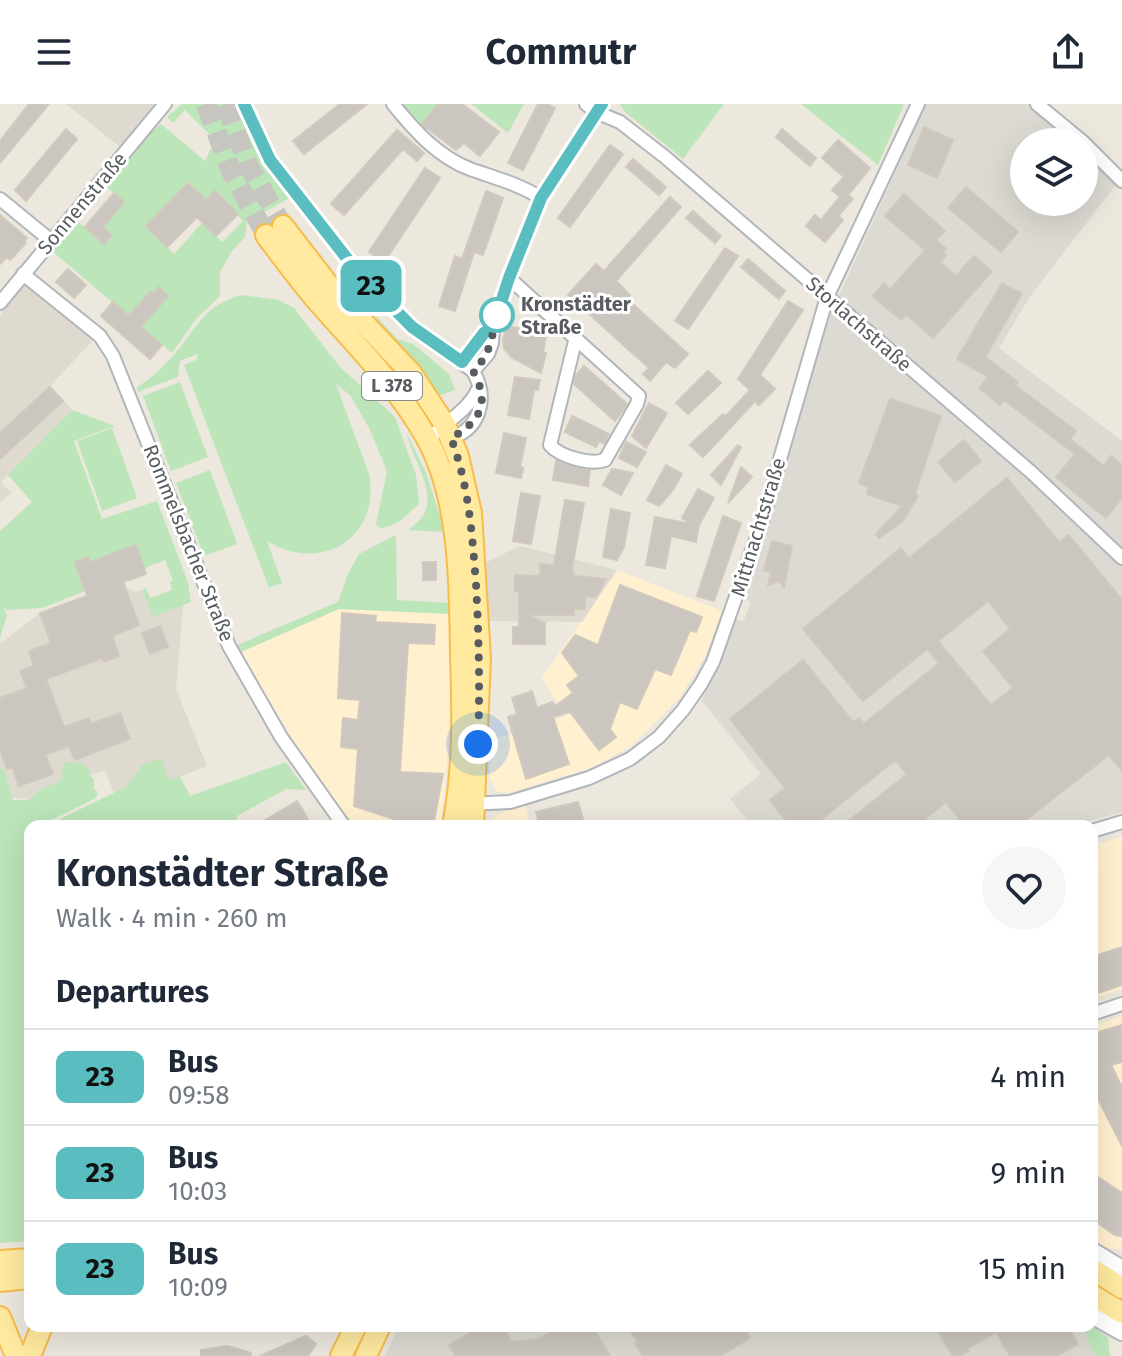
<!DOCTYPE html>
<meta charset="utf-8">
<style>
body{margin:0;font-family:"Fira Sans",sans-serif;background:#f6f6f7;color:#1f2937;height:100vh;display:flex;flex-direction:column;font-size:30px;white-space:nowrap}
*{box-sizing:border-box;margin:0}
p{font-size:26px;color:#747a83}
.icon{flex:none;width:44px;height:44px;fill:none;stroke:currentColor;stroke-width:2;stroke-linecap:round;stroke-linejoin:round}
.map{position:relative;flex:1;overflow:hidden}
.sheet{position:absolute;left:24px;top:716px;width:1074px;height:512px;display:flex;flex-direction:column;background:#fff;border-radius:16px;box-shadow:0 8px 32px #0002}
.sheet>*{flex:none}
.badge{padding:0 16px;border-radius:12px;font-size:28px;line-height:52px}
.controls{position:absolute;left:1010px;top:24px;display:grid;gap:16px}
.controls a{display:grid;place-items:center;width:88px;height:88px;border-radius:50%;background:#fff;box-shadow:0 8px 32px #0002;font-size:40px}
.you{position:absolute;width:40px;height:40px;margin:-20px;border:6px solid #fff;border-radius:50%;background:#1a73e8;box-shadow:0 0 0 12px #1a73e833}
.map>.badge{position:absolute;translate:-50% -50%;box-shadow:0 0 0 4px #fff}
h2{padding:0 32px;font-size:30px;line-height:72px}
.round{display:grid;place-items:center;flex:none;width:84px;height:84px;border-radius:42px;background:#f6f6f7}
.summary{display:flex;align-items:center;justify-content:space-between;height:136px;padding:0 32px}
h1{font-size:38px;font-weight:700;line-height:60px}
ul{padding:0;list-style:none}
li{display:flex;align-items:center;gap:24px;height:96px;padding:0 32px;border-top:2px solid #e0e1e3}
li div{flex:1}
li b{display:block;font-size:30px}
li em{font-style:normal}
li .badge{min-width:88px;font-weight:700;text-align:center}
header{display:flex;justify-content:space-between;align-items:center;height:104px;padding:0 32px;background:#fff;font-size:36px;font-weight:700}
.map>svg:first-child{display:block}
</style>
<header><svg class="icon" aria-label="menu" viewBox="0 0 24 24"><path d="M4 6h16M4 12h16M4 18h16"/></svg>Commutr<svg class="icon" aria-label="share" viewBox="0 0 24 24"><path d="M12 15V3M7 8l5-5 5 5M5 13v7h14v-7"/></svg></header>
<div class="map">
<svg width="1122" height="1252" viewBox="0 0 1122 1252">
<rect width="100%" height="100%" fill="#ece8de"/>
<g fill="#fff1d0">
<polygon points="617,466 722,507 705,552 680,593 630,643 588,665 507,689 497,687 490,674 490,637 565,612 542,574"/>
<polygon points="339,505 451,510 451,609 441,722 355,722 346,714 312,669 241,548"/>
<polygon points="525,700 531,722 486,722 498,711"/>
<polygon points="1122,732 1122,885 1092,895 1092,742"/>
<polygon points="1122,912 1122,1146 1106,1144 1092,1136 1092,922"/>
</g>
<g fill="#dcdad3">
<polygon points="926,0 1028,0 1072,38 1024,38 1024,98 1084,98 1084,49 1118,78 1031,191 999,244 1122,337 1122,708 1070,722 752,722 730,695 761,670 702,597 733,514 743,518 751,498 741,494 768,421 790,334 825,223"/>
<polygon points="399,1222 1089,1222 1103,1252 385,1252"/>
</g>
<g fill="#dedacf">
<polygon points="66,0 163,0 124,46"/>
<polygon points="24,173 97,232 50,282 72,306 1,378 11,389 0,399 0,212 3,208 0,202"/>
<polygon points="520,442 617,466 582,518 489,517 485,459"/>
<polygon points="120,480 135,488 142,486 153,513 183,501 176,585 207,662 117,697 105,666 28,695 13,694 4,664 0,665 0,540 40,509"/>
</g>
<g fill="#bce5b9" fill-rule="evenodd">
<path d="M 182,0 L 236,0 L 267,58 L 293,92 L 254,114 L 245,117 L 247,118 L 245,133 L 232,147 L 220,168 L 220,192 L 196,215 L 172,249 L 51,146 L 76,116 L 105,140 L 112,131 L 103,123 L 124,98 L 105,81 L 149,30 L 161,20 L 205,57 L 215,36 L 185,6 L 173,19 L 167,13 ZM 188,77 L 212,104 L 221,95 L 243,117 L 222,138 L 202,119 L 174,150 L 152,128 L 190,89 L 183,82 Z"/>
<polygon points="401,0 447,0 424,29"/>
<polygon points="471,0 524,0 508,29"/>
<polygon points="620,0 724,0 683,55 625,8"/>
<polygon points="801,0 904,0 878,61"/>
<path d="M 242,191 L 279,196 L 294,204 L 340,263 L 395,313 L 416,371 L 419,400 L 399,418 L 381,425 L 376,420 L 387,367 L 370,326 L 351,292 L 336,280 L 369,370 C 381,435 320,470 267,437 L 282,479 L 269,484 L 184,261 L 196,256 L 198,250 L 180,257 L 178,273 L 138,288 L 137,283 C 150,275 161,265 171,254 C 196,227 202,201 242,191 Z"/>
<polygon points="374,210 397,235 413,240 449,270 455,286 436,293 389,234"/>
<polygon points="180,278 208,353 171,367 143,292"/>
<polygon points="72,306 115,322 74,337 102,415 157,397 188,478 191,498 153,513 142,486 146,484 150,494 172,486 170,478 173,476 165,456 42,504 7,506 3,503 7,511 0,534 0,427 32,398 8,371"/>
<polygon points="112,324 137,394 102,407 77,337"/>
<path d="M 407,330 L 426,369 L 445,428 L 408,426 C 413,422 420,417 423,412 C 438,387 411,354 407,330 Z"/>
<polygon points="210,366 237,440 204,452 176,379"/>
<polygon points="396,431 397,496 451,499 451,510 339,505 241,548 237,541 338,498 348,470 359,450"/>
<polygon points="161,654 169,676 180,672 190,692 286,658 306,686 286,685 237,712 237,722 47,722 58,717 62,721 60,715 126,683 142,661"/>
<polygon points="70,658 83,660 90,667 89,671 94,675 94,685 98,688 96,694 39,722 30,722 30,726 24,729 26,732 30,730 30,1137 0,1139 0,665 4,664 13,696 28,696 43,684 61,677 63,660"/>
<polygon points="1082,1222 1092,1222 1108,1233 1110,1252 1095,1252"/>
</g>
<g fill="#ccc6c0" stroke="#d1c9bd" stroke-width="2" fill-rule="evenodd">
<polygon points="29,0 49,0 0,59 0,37"/>
<polygon points="340,0 367,0 304,50 293,37"/>
<polygon points="438,0 462,0 499,28 480,52 464,39 456,46 422,20"/>
<polygon points="538,0 547,0 555,4 523,66 508,59"/>
<polygon points="924,23 953,36 937,74 908,61"/>
<polygon points="66,25 77,35 26,97 15,86"/>
<polygon points="782,25 816,54 810,62 776,33"/>
<polygon points="397,26 424,49 417,57 403,45 344,111 331,100"/>
<polygon points="838,36 870,64 848,91 853,95 838,112 843,116 825,138 806,122 815,111 821,116 840,93 832,86 844,73 822,54"/>
<polygon points="610,41 623,50 570,123 558,114"/>
<polygon points="633,55 666,83 659,91 626,63"/>
<polygon points="425,64 440,74 384,158 369,148"/>
<polygon points="188,79 206,96 215,87 238,110 216,132 197,113 167,143 146,122"/>
<polygon points="966,83 1018,128 1001,148 948,104"/>
<polygon points="486,87 503,94 483,151 474,148 455,207 439,202 455,152 462,155"/>
<polygon points="114,89 124,98 103,123 112,131 104,140 85,123"/>
<polygon points="904,90 945,127 936,136 946,145 943,149 946,151 940,158 956,172 974,152 992,167 933,234 906,210 901,216 873,192 884,179 890,186 925,146 885,112"/>
<polygon points="670,93 681,103 616,177 630,191 627,195 688,250 675,264 666,258 650,277 643,270 649,264 568,191 596,160 604,167"/>
<polygon points="693,107 721,132 715,139 686,114"/>
<polygon points="0,111 27,134 24,137 26,139 10,156 7,153 0,160"/>
<polygon points="725,144 738,152 688,225 675,217"/>
<polygon points="748,155 785,187 779,195 741,163"/>
<polygon points="68,165 86,181 74,194 56,178"/>
<polygon points="1002,179 1022,190 985,253 1018,278 1015,281 1076,327 1070,335 1104,362 1111,352 1122,361 1122,394 1106,414 1056,373 1075,350 1004,296 1000,301 979,284 988,273 957,255"/>
<polygon points="159,183 168,192 141,223 162,241 150,255 101,212 113,198 129,212 151,187 154,189"/>
<polygon points="788,197 803,206 760,271 775,285 759,301 755,297 703,353 690,341 723,310 726,312 750,286 738,275"/>
<polygon points="526,216 545,219 550,224 549,231 546,231 543,249 546,249 541,269 511,253 504,244 503,235 507,222 524,225"/>
<polygon points="584,262 627,300 615,317 574,280 576,271"/>
<polygon points="708,267 721,279 688,310 676,299"/>
<polygon points="515,273 540,276 538,286 534,285 529,315 508,311"/>
<polygon points="50,283 63,297 0,355 0,329"/>
<polygon points="890,295 941,312 915,390 918,392 903,417 879,434 876,430 902,402 867,390 869,383 859,379"/>
<polygon points="649,299 667,309 646,344 632,332"/>
<polygon points="572,312 609,330 604,340 599,337 596,343 565,328"/>
<polygon points="504,329 526,334 520,363 523,364 521,374 496,369"/>
<polygon points="964,336 981,357 955,378 938,358"/>
<polygon points="626,338 646,348 637,363 619,354"/>
<polygon points="738,341 741,343 721,381 711,371"/>
<polygon points="556,357 590,366 588,382 553,376"/>
<polygon points="666,361 682,370 673,386 659,402 647,396"/>
<polygon points="741,363 752,373 728,399"/>
<polygon points="612,365 633,369 621,391 603,381"/>
<path d="M 1007,374 L 1059,438 L 1069,431 L 1122,496 L 1122,667 L 1109,651 L 1018,722 L 965,722 L 946,698 L 916,722 L 842,722 L 907,670 L 895,656 L 813,722 L 790,722 L 770,696 L 785,684 L 730,615 L 803,556 L 853,618 L 859,614 L 864,620 L 939,559 L 927,545 L 863,597 L 803,525 L 901,444 L 909,454 ZM 988,497 L 1010,525 L 983,547 L 1013,584 L 991,601 L 938,537 Z"/>
<polygon points="698,385 714,394 699,421 696,438 671,432 665,464 646,461 655,413 691,420 682,414"/>
<polygon points="521,389 540,392 531,440 513,437"/>
<polygon points="565,396 584,399 572,464 574,472 606,475 596,493 585,493 585,505 574,505 574,511 528,511 545,519 545,540 513,540 513,523 519,523 519,487 515,487 515,471 540,472 540,460 554,462"/>
<polygon points="611,405 630,409 624,443 617,456 603,453"/>
<polygon points="723,412 741,419 714,497 697,492"/>
<polygon points="772,437 792,442 784,483 779,477 768,481 771,468 764,466"/>
<polygon points="136,441 146,470 123,478 139,521 112,532 119,552 104,558 102,554 46,575 64,623 89,614 91,620 120,609 130,635 75,656 69,642 45,651 53,670 19,682 12,663 7,665 0,646 0,594 27,584 20,567 34,562 29,547 51,539 40,509 87,492 75,458 88,453 90,458"/>
<rect x="423" y="458" width="13" height="18"/>
<polygon points="620,481 702,513 696,528 690,526 671,571 655,565 637,605 620,598 610,625 616,633 599,646 570,608 553,613 569,660 526,675 508,613 517,610 512,594 532,587 537,604 552,598 555,602 573,589 567,581 579,572 562,549 575,531 598,541"/>
<polygon points="342,509 376,512 375,518 435,521 434,540 408,539 400,668 443,670 433,722 415,722 354,702 358,645 341,643 343,614 358,616 360,596 338,594"/>
<polygon points="160,522 168,543 150,550 142,529"/>
<polygon points="297,697 312,722 255,722"/>
<polygon points="578,698 584,719 575,722 540,722 536,708"/>
<polygon points="1122,843 1122,881 1092,891 1092,853"/>
<polygon points="1122,921 1122,958 1111,961 1122,983 1122,1042 1092,983 1092,930"/>
<polygon points="1092,1069 1122,1089 1122,1132 1115,1131 1092,1115"/>
<polygon points="482,1222 489,1222 493,1229 503,1223 512,1238 539,1235 561,1222 592,1222 610,1252 456,1252 449,1241"/>
<polygon points="641,1222 743,1222 750,1234 720,1252 643,1252 635,1240 638,1238 631,1228"/>
<polygon points="935,1222 1067,1222 1078,1240 1057,1252 1010,1252 996,1228 967,1245 969,1247 960,1252 953,1252"/>
<polygon points="306,1232 316,1240 308,1252 260,1252"/>
<polygon points="227,1242 251,1249 250,1252 201,1252 201,1246"/>
</g>
<g fill="none" stroke-linecap="round" stroke-linejoin="round">
<g stroke="#c7c5bf" stroke-width="20" stroke-dasharray="20 10" stroke-linecap="butt">
<polyline points="206,0 231,67 266,131"/>
<polyline points="226,0 248,61 283,122"/>
</g>
<defs>
<g id="street">
<path d="M 244,0 L 270,56 L 356,166 L 412,223 L 473,267 C 489,295 480,327 447,335"/>
<path d="M 393,0 C 414,26 438,53 470,65 C 495,74 519,80 541,94"/>
<polyline points="586,0 596,8 620,18 665,53 1031,368 1122,454"/>
<polyline points="1037,0 1083,38"/>
<polyline points="1084,39 1122,77"/>
<polyline points="0,95 50,136"/>
<polyline points="23,170 100,232 113,252 229,542 281,633 344,722"/>
<path d="M 509,174 L 639,292 L 637,300 L 605,356 C 591,361 560,353 550,341 L 576,233"/>
<polyline points="0,199 165,0"/>
<polyline points="462,258 484,229 493,223"/>
<polyline points="473,267 488,250 492,239 493,223 509,174 541,94 602,0"/>
<path d="M 428,336 C 444,319 469,306 478,285"/>
<polyline points="468,700 510,698 589,674 630,655 659,633 683,606 701,580 713,558 760,424 827,193 918,0"/>
<polyline points="1092,727 1122,718"/>
<polyline points="1092,910 1122,900"/>
</g>
<g id="secondary">
<polyline points="1092,1148 1122,1166"/>
<polyline points="1092,1210 1122,1227"/>
</g>
<g id="primary">
<polyline points="283,122 330,183 411,269 444,319 458,352 471,409 480,554 473,722"/>
<path d="M 266,131 C 283,154 300,177 319,199 C 356,241 397,282 425,331 C 461,393 460,483 461,552 C 463,609 464,666 453,722"/>
<polyline points="0,1157 30,1155"/>
<polyline points="1092,1165 1122,1184"/>
<polyline points="0,1177 30,1174"/>
<polyline points="1092,1191 1122,1209"/>
<polyline points="0,1213 16,1252"/>
<polyline points="30,1252 42,1222"/>
<polyline points="341,1252 356,1222"/>
<polyline points="366,1252 380,1222"/>
</g>
</defs>
<use href="#street" stroke="#b2b6bb" stroke-width="16"/>
<use href="#secondary" stroke="#b5b9bf" stroke-width="22"/>
<use href="#primary" stroke="#f7bc4c" stroke-width="24"/>
<use href="#street" stroke="#fff" stroke-width="12"/>
<use href="#secondary" stroke="#fff" stroke-width="18"/>
<use href="#primary" stroke="#ffeaa0" stroke-width="20"/>
</g>
<g fill="none" stroke-linecap="round" stroke-linejoin="round">
<defs>
<polyline id="line" points="244,0 270,56 356,166 412,223 462,258 484,229 493,223 509,174 541,94 602,0"/>
</defs>
<use href="#line" stroke="#fff" stroke-width="18"/>
<use href="#line" stroke="#5abec1" stroke-width="12"/>
<path stroke="#585c61" stroke-width="8" stroke-dasharray="0 14.4" d="M 478,640 C 480,586 479,534 476,480 C 472,429 469,382 451,334 C 480,318 491,299 473,267 C 493,249 491,229 499,206 L 497,211"/>
</g>
<circle fill="#fff" stroke="#5abec1" stroke-width="4" cx="497" cy="211" r="16"/>
<g text-anchor="middle" stroke-width="6" stroke-linejoin="round" paint-order="stroke">
<rect fill="#fff" stroke="#8a8d90" stroke-width="2" x="362" y="268" width="60" height="28" rx="6"/>
<g font-size="18" font-weight="bold" fill="#585c61">
<text x="392" y="288">L 378</text>
</g>
<g font-size="20" fill="#585c61" stroke="#fff">
<text transform="translate(82 99) rotate(-50)" y="7">Sonnenstraße</text>
<text transform="translate(859 220) rotate(41)" y="7">Storlachstraße</text>
<text transform="translate(758 423) rotate(-73)" y="7">Mittnachtstraße</text>
<text transform="translate(189 439) rotate(68)" y="7">Rommelsbacher Straße</text>
</g>
<g font-size="20" font-weight="bold" fill="#585c61" stroke="#fff" text-anchor="start">
<text x="521" y="207">Kronstädter<tspan x="521" dy="23">Straße</tspan></text>
</g>
</g>
</svg>
<div class="controls">
<a><svg class="icon" aria-label="layers" viewBox="0 0 24 24"><path d="M12 4l9 5-9 5-9-5zM3 14l9 5 9-5"/></svg></a>
</div>
<div class="you" style="left:478px;top:640px"></div>
<b class="badge" style="left:371px;top:182px;background:#5abec1;color:#111">23</b>
<section class="sheet">
<div class="summary"><div><h1>Kronstädter Straße</h1><p>Walk · 4 min · 260 m</p></div><a class="round"><svg class="icon" aria-label="heart" viewBox="0 0 24 24"><path d="M12 20l-8-8c-3-5 5-10 8-4 3-6 11-1 8 4z"/></svg></a></div>
<h2>Departures</h2>
<ul>
<li><span class="badge" style="background:#5abec1;color:#111">23</span><div><b>Bus</b><p>09:58</p></div><em>4 min</em></li>
<li><span class="badge" style="background:#5abec1;color:#111">23</span><div><b>Bus</b><p>10:03</p></div><em>9 min</em></li>
<li><span class="badge" style="background:#5abec1;color:#111">23</span><div><b>Bus</b><p>10:09</p></div><em>15 min</em></li>
</ul>
</section>
</div>
